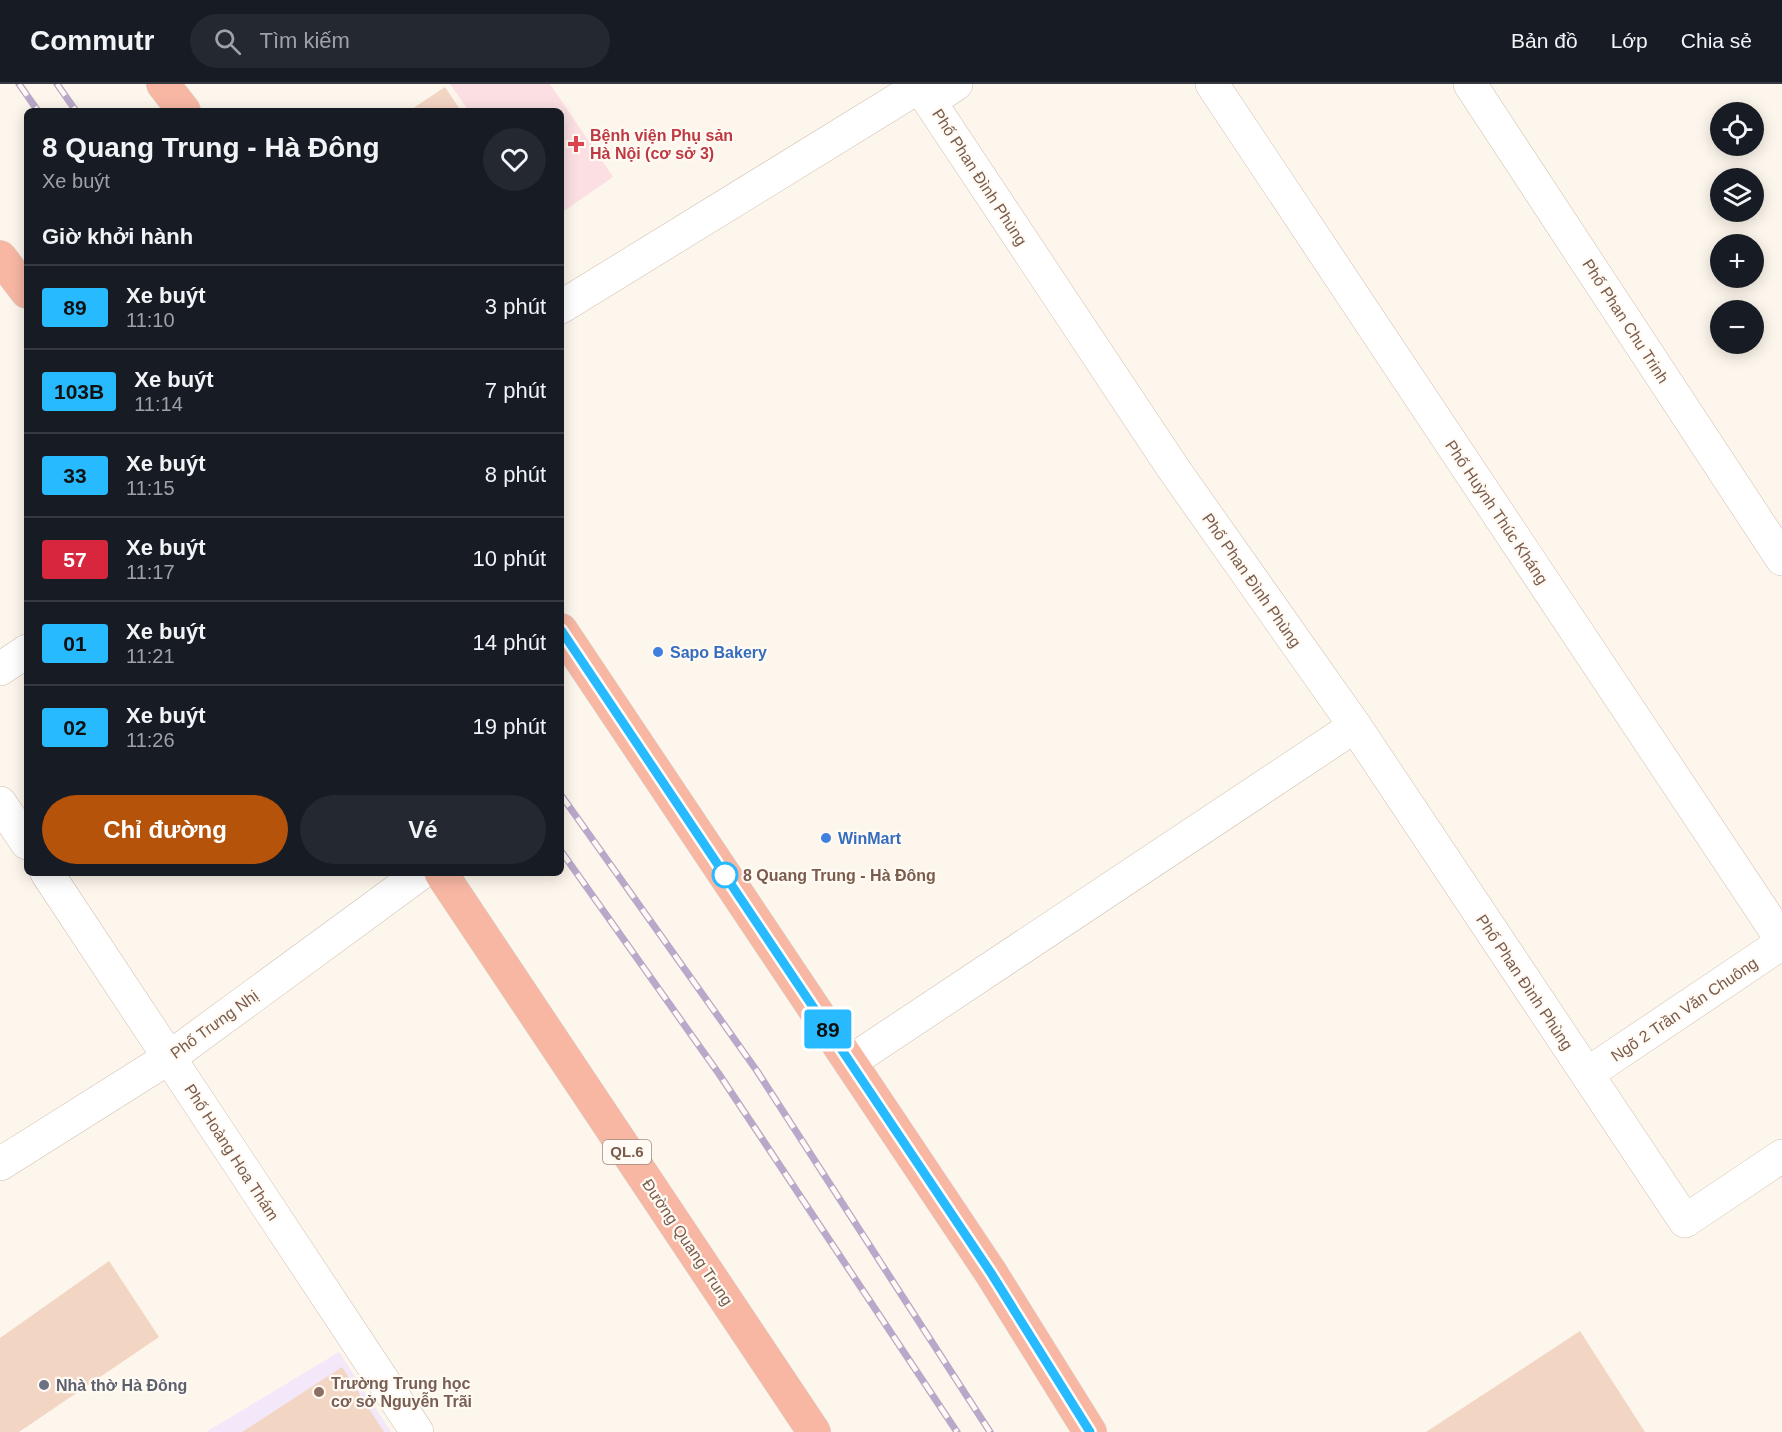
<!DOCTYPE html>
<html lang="vi">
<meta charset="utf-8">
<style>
body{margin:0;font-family:Helvetica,sans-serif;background:#242831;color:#f1f3f6;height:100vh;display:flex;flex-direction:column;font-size:22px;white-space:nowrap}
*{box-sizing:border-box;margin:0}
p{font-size:20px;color:#9ea1a6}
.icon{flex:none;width:33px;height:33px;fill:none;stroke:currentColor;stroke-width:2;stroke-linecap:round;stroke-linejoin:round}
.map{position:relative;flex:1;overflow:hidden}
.side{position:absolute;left:24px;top:24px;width:540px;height:768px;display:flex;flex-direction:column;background:#171b24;border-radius:9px;box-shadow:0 3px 15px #0003}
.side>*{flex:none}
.badge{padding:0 12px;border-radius:4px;font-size:21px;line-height:39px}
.fabs{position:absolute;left:1710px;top:18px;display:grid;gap:12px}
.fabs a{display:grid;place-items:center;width:54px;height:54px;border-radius:50%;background:#171b24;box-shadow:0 3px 15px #0003;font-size:30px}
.map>.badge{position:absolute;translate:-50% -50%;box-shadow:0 0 0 3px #fff}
h2{padding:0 18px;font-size:22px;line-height:54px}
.round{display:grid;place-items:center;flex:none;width:63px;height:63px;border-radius:32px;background:#242831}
.headline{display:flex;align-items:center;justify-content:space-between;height:102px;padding:0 18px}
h1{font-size:28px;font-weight:700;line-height:45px}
.primary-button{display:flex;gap:12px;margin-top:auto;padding:12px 18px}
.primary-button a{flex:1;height:69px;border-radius:36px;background:#b45309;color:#fff;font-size:24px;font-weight:700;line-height:69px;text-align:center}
.primary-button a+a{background:#242831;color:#f1f3f6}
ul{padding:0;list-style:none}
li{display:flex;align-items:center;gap:18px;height:84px;padding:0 18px;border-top:2px solid #363941}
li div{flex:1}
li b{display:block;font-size:22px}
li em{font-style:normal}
li .badge{min-width:66px;font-weight:700;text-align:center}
header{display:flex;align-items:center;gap:36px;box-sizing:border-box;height:84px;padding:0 30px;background:#171b24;border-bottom:2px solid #363941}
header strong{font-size:28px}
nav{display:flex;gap:33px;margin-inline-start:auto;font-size:21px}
.search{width:420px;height:54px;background:#242831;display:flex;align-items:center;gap:15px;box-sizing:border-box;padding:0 21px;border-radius:33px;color:#9ea1a6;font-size:22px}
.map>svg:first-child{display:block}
</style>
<header>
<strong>Commutr</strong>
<div class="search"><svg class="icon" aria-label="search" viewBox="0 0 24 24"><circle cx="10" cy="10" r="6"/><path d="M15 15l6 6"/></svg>Tìm kiếm</div>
<nav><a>Bản đồ</a><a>Lớp</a><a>Chia sẻ</a></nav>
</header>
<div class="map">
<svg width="1782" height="1348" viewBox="0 0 1782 1348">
<rect width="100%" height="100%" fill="#fdf6ec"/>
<polygon fill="#f3e8fa" points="339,1268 391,1348 206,1348"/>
<polygon fill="#fbdfe3" points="450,0 550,0 613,93 561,129 561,27 469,27"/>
<g fill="#f3d5c3">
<polygon points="445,3 461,27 409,27"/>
<polygon points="109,1177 159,1253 19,1348 0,1348 0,1254"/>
<polygon points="1580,1247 1645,1348 1426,1348"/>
<polygon points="342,1283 384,1348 242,1348"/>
</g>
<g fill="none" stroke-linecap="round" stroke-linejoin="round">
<defs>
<g id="minor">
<polyline points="918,0 1173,384 1355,642 1685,1137 1782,1072"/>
<polyline points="1212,0 1782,856"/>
<polyline points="1470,0 1782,475"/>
<polyline points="930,17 956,0"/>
<polyline points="561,223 920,2"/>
<polyline points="0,585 27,567"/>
<polyline points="0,719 27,759"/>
<polyline points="47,789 417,1348"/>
<polyline points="850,978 1355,642"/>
<polyline points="1587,990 1782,859"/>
<polyline points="0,1080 170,973 421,789"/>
</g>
<g id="highway">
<polyline points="163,0 184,27"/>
<polyline points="0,173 27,208"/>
<polyline points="561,546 991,1189 1090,1348"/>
<polyline points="441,789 814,1348"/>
</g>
</defs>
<use href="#minor" stroke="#d1beb0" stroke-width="34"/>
<use href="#highway" stroke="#dad1cd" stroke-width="34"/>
<use href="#minor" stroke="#fff" stroke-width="33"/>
<use href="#highway" stroke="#f7b7a3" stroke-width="33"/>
<defs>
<g id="rail">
<polyline points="19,0 38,27"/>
<polyline points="57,0 76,27"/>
<polyline points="561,711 757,987 990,1348"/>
<polyline points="561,767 719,990 957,1348"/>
</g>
</defs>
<use href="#rail" stroke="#b9a8c9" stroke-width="7"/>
<use href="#rail" stroke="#fffaf3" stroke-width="4.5" stroke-dasharray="14" stroke-linecap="butt"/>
</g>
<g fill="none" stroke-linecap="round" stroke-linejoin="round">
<defs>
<polyline id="line" points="561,546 991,1189 1090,1348"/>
</defs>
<use href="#line" stroke="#fff" stroke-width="14"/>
<use href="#line" stroke="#27baff" stroke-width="9"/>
</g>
<path fill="#e0444e" stroke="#fffaf3" stroke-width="2" d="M573 51h6v6h6v6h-6v6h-6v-6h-6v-6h6z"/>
<g fill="#3f7fe0" stroke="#fffaf3" stroke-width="2">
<circle cx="658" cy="568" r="6"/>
<circle cx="826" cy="754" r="6"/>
</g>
<circle fill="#fff" stroke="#27baff" stroke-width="3" cx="725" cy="791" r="12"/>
<circle fill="#6b7280" stroke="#fffaf3" stroke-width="2" cx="44" cy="1301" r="6"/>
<circle fill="#8d6e63" stroke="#fffaf3" stroke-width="2" cx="319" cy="1308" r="6"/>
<g text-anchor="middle" stroke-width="4.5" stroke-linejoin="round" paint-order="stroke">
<rect fill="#fffaf3" stroke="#a28b7f" stroke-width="1.5" x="603" y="1056" width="48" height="24" rx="4.5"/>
<g font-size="15" font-weight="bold" fill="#7a5c4d">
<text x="627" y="1073">QL.6</text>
</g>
<g font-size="16" font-weight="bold" fill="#be3a42" stroke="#fffaf3" text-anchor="start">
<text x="590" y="57">Bệnh viện Phụ sản<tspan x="590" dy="18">Hà Nội (cơ sở 3)</tspan></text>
</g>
<g font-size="16" fill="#7a5c4d" stroke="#fffaf3">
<text transform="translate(980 93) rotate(57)" y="6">Phố Phan Đình Phùng</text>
<text transform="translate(1626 237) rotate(57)" y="6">Phố Phan Chu Trinh</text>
<text transform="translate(1497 428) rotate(56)" y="6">Phố Huỳnh Thúc Kháng</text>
<text transform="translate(1252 496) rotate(55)" y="6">Phố Phan Đình Phùng</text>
<text transform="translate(1525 898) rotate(56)" y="6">Phố Phan Đình Phùng</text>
<text transform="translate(1684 925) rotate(-34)" y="6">Ngõ 2 Trần Văn Chuông</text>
<text transform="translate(214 940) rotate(-36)" y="6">Phố Trưng Nhị</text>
<text transform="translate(232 1068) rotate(57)" y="6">Phố Hoàng Hoa Thám</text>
<text transform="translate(688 1158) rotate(56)" y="6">Đường Quang Trung</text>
</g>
<g font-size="16" font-weight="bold" fill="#366cbe" stroke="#fffaf3" text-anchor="start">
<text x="670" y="574">Sapo Bakery</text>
<text x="838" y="760">WinMart</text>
</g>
<g font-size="16" font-weight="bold" fill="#7a5c4d" stroke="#fffaf3" text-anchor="start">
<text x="743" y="797">8 Quang Trung - Hà Đông</text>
</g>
<g font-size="16" font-weight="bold" fill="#785e54" stroke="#fffaf3" text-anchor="start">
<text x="331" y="1305">Trường Trung học<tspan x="331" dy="18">cơ sở Nguyễn Trãi</tspan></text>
</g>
<g font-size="16" font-weight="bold" fill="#5b616d" stroke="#fffaf3" text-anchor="start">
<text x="56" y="1307">Nhà thờ Hà Đông</text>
</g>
</g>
</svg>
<div class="fabs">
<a><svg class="icon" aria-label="locate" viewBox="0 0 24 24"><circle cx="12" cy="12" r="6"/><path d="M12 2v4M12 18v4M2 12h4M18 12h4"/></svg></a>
<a><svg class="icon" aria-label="layers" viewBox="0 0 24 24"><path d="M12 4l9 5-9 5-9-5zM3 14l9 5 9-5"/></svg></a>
<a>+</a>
<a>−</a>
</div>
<b class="badge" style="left:828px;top:945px;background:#27baff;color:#111">89</b>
<section class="side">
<div class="headline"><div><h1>8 Quang Trung - Hà Đông</h1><p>Xe buýt</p></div><a class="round"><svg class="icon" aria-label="heart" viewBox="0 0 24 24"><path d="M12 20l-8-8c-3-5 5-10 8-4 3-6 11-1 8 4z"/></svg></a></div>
<h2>Giờ khởi hành</h2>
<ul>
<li><span class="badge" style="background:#27baff;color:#111">89</span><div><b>Xe buýt</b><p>11:10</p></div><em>3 phút</em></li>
<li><span class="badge" style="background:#27baff;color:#111">103B</span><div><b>Xe buýt</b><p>11:14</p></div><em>7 phút</em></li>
<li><span class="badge" style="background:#27baff;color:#111">33</span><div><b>Xe buýt</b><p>11:15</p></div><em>8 phút</em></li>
<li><span class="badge" style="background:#d7263d;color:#fff">57</span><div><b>Xe buýt</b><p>11:17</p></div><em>10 phút</em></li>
<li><span class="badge" style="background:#27baff;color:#111">01</span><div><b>Xe buýt</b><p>11:21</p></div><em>14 phút</em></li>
<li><span class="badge" style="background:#27baff;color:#111">02</span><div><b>Xe buýt</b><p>11:26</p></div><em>19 phút</em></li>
</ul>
<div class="primary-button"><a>Chỉ đường</a><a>Vé</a></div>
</section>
</div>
